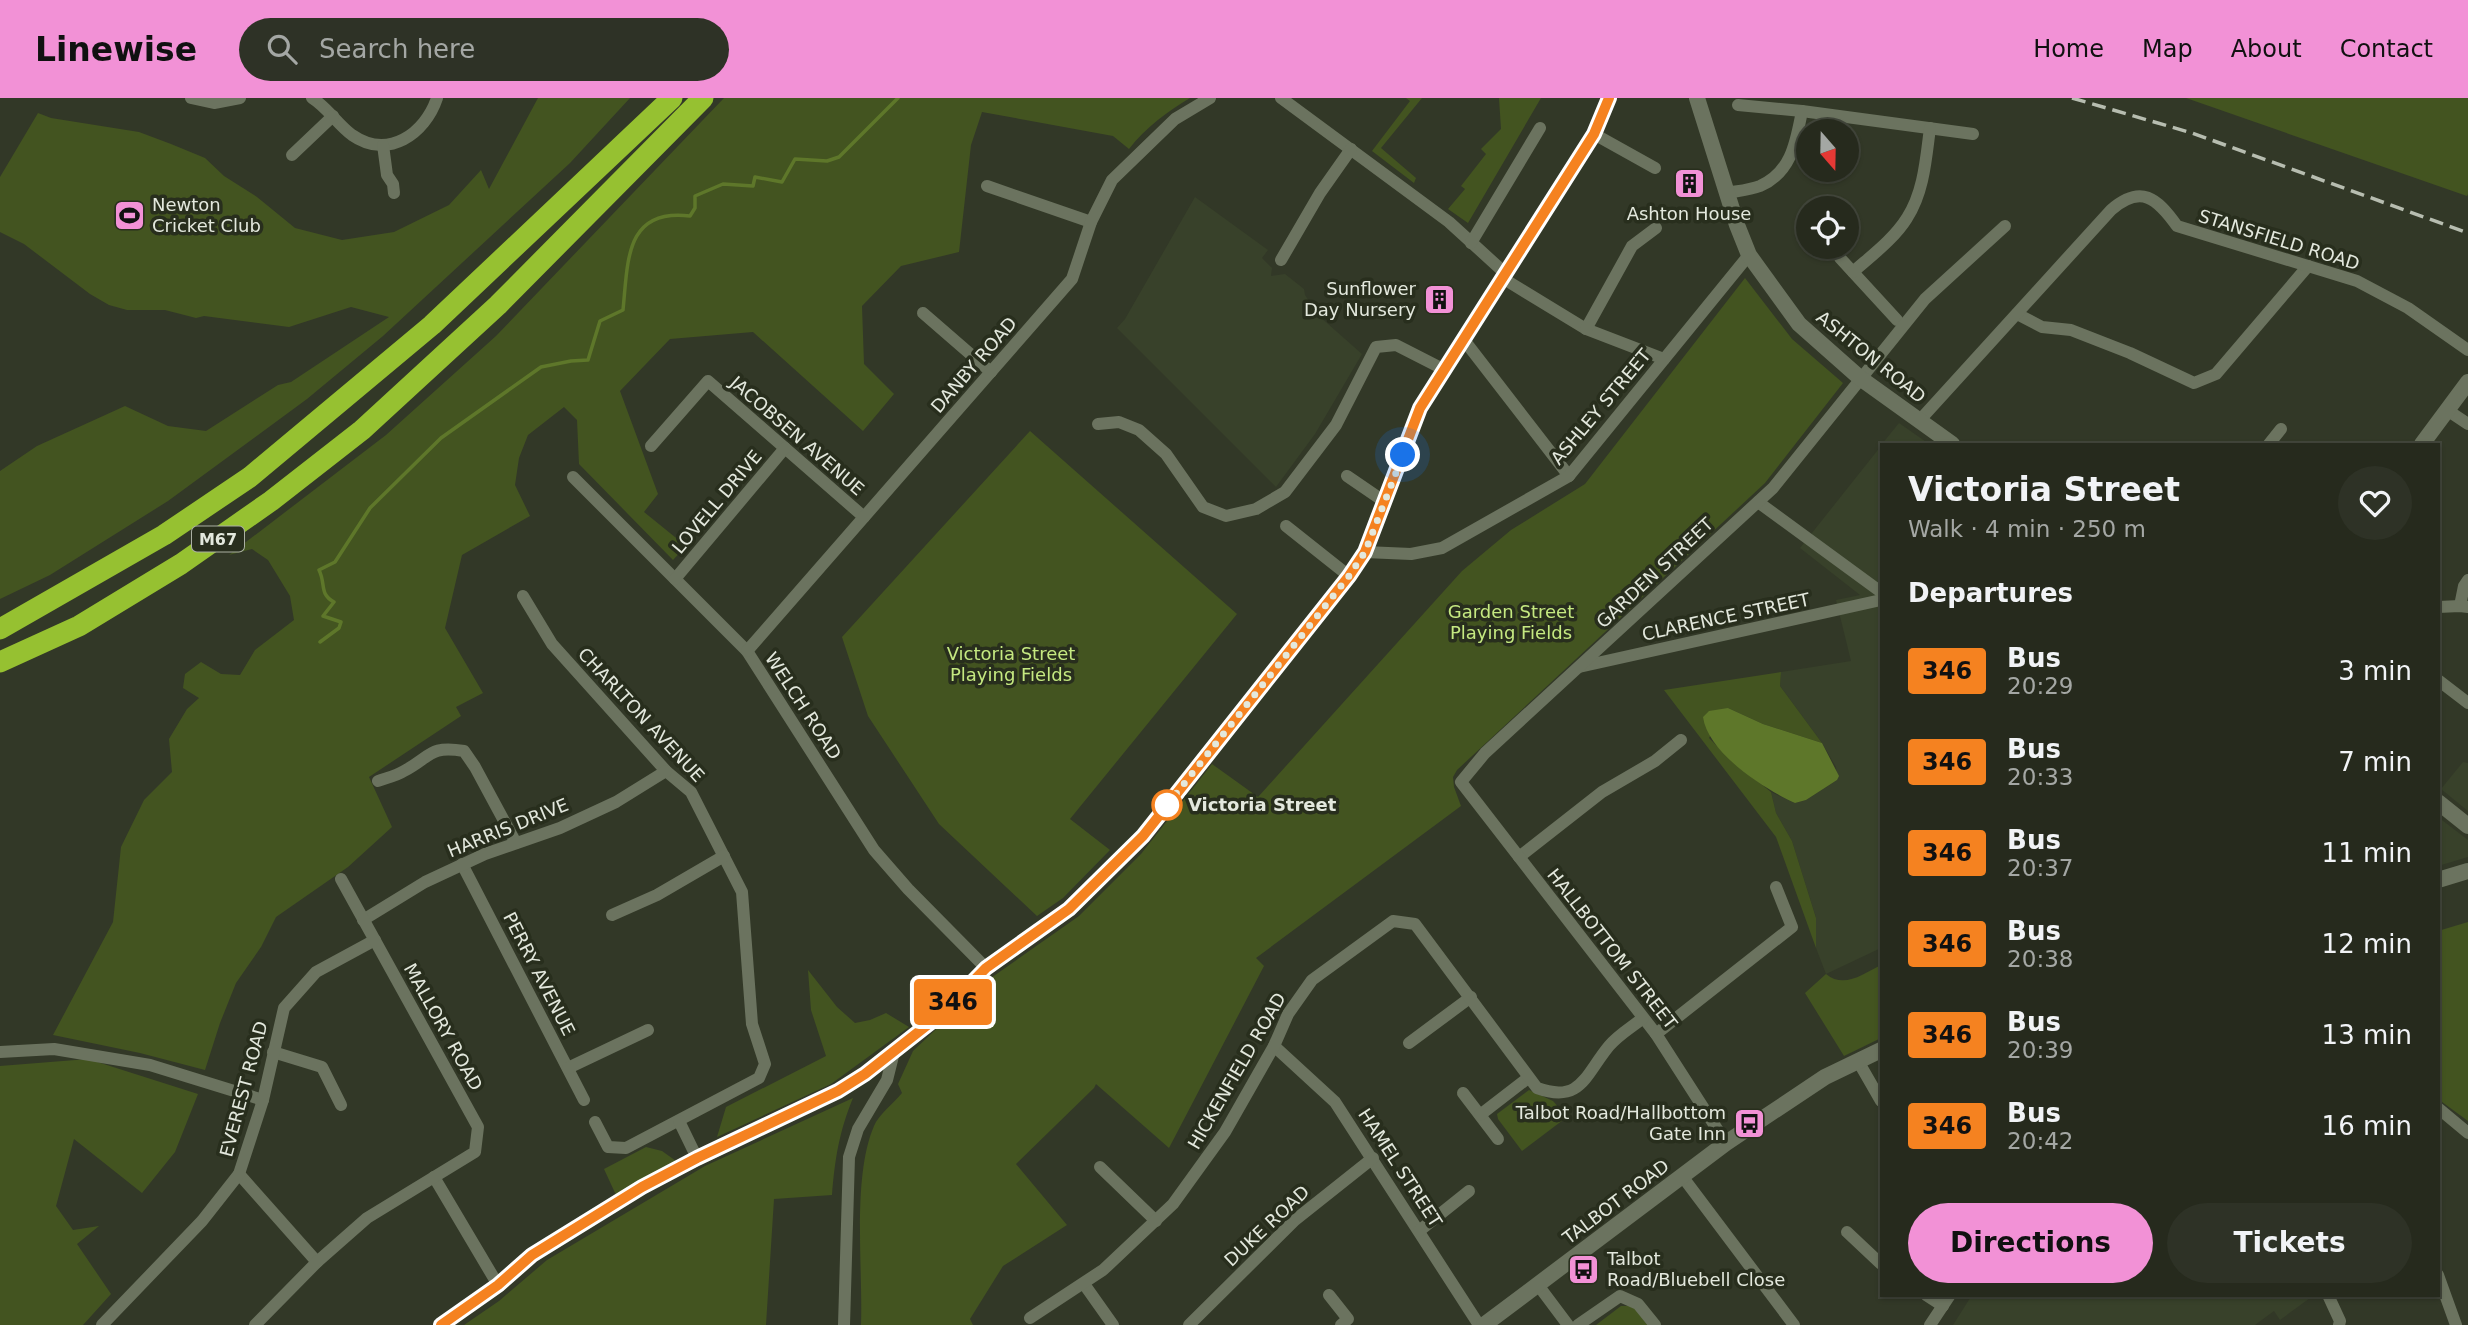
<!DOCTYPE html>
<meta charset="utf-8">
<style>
body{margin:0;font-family:"DejaVu Sans",sans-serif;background:#2e3226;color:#f1f3f6;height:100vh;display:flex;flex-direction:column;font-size:26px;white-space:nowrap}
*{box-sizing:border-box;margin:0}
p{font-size:23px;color:#a4a7a4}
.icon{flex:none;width:38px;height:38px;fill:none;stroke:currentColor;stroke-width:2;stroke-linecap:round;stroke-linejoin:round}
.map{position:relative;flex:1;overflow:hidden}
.sheet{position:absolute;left:1880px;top:345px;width:560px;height:854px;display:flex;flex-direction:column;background:#262a1d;border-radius:0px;box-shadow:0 2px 5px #0004,0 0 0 2px #42463b}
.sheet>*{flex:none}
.badge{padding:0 14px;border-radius:5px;font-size:24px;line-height:46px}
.needle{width:46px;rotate:160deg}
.controls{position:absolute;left:1796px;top:21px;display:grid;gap:14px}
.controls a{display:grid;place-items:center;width:63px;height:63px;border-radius:50%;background:#262a1d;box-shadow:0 2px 5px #0004,0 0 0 2px #42463b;font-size:35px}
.you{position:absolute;width:35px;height:35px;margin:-18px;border:5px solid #fff;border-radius:50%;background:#1a73e8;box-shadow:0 0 0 10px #1a73e833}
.map>.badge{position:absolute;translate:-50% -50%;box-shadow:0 0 0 4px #fff}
h2{padding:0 28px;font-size:26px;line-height:63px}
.round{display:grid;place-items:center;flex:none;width:74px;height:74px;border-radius:37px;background:#2e3226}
.head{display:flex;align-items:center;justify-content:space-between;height:119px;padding:0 28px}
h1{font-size:33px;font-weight:600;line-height:52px}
.button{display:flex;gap:14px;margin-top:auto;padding:14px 28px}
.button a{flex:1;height:80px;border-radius:42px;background:#f291d6;color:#111;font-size:28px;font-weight:600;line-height:80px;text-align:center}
.button a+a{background:#2e3226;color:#f1f3f6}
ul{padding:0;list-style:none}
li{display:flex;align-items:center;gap:21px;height:91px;padding:0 28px}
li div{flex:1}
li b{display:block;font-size:26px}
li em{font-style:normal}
li .badge{min-width:77px;font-weight:700;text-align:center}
header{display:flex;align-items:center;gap:42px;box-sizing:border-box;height:98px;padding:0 35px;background:#f291d6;color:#111}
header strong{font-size:33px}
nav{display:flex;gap:38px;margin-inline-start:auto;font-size:24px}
.search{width:490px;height:63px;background:#2e3226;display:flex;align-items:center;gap:18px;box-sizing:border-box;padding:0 24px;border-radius:38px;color:#a4a7a4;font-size:26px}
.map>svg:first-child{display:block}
</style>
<header>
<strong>Linewise</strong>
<div class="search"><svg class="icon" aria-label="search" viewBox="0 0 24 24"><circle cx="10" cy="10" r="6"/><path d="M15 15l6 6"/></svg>Search here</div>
<nav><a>Home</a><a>Map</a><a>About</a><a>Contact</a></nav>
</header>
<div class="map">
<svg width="2468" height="1227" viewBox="0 0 2468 1227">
<rect width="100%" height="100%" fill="#323827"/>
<g fill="#38412a">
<polygon points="1195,99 1268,152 1262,160 1272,170 1271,178 1285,176 1304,191 1305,197 1319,218 1362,256 1315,336 1276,389 1117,230 1125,221"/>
<polygon points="1899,325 1929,346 1882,346"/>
<polygon points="1881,348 1881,850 1826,876 1816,850 1816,820 1792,743 1776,715 1771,694 1795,705 1806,702 1837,682 1836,669 1822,645 1780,588 1781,574 1851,563 1836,502 1860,497 1800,450"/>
<polygon points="2463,664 2468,665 2468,713 2441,691"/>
<polygon points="2438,719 2468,742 2468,759 2438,768"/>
<polygon points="1972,1197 2307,1197 2310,1200 2280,1222 2274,1213 2255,1227 1953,1227"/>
</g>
<g fill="#435420">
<polygon points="538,0 630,0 570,65 383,238 307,301 168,403 50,477 0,501 0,373 37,348 125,308 168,328 206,333 278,287 291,284 389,219 351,209 289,229 204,218 196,220 165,212 127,212 109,207 90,196 24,146 0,134 0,79 38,15 51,20 139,34 171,46 205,60 224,78 257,99 295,130 342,142 394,134 449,107 481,72 489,91"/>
<path d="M 724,0 L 1190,0 C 1167,14 1146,29 1129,51 L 1113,38 L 982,14 L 971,47 L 959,154 L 901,168 L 862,208 L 864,266 L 894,296 L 863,333 L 753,234 L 670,241 L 620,293 L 658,396 L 644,414 L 686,448 L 673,462 L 579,366 L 577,322 L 564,309 L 528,337 L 519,360 L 515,387 L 530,418 L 462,457 L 445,530 L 483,595 L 456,609 L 461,618 L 369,679 L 392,729 L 348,769 L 276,819 L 261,849 L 236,885 L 220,925 L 205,972 L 140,955 L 53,937 L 113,824 L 121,749 L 144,702 L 172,674 L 169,641 L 187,611 L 199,600 L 183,590 L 185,576 L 201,564 L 221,576 L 240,577 L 255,552 L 294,522 L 290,498 L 268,462 L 252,451 L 229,457 L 386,337 L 496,238 Z"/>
<polygon points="1406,0 1422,0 1381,50 1416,80 1414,85 1372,53 1410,3"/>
<polygon points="1499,0 1541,0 1468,125 1448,111 1465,91 1461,88 1486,56 1481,51 1501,31"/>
<polygon points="2186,0 2468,0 2468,96 2467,98"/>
<path d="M 1745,180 L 1792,241 L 1843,285 L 1765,385 L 1457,672 L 1453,679 L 1454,689 L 1461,708 L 1256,860 L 1264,868 L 1169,1050 L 1096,986 L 1094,990 L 1016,1066 L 1067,1127 L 1003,1168 L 970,1221 L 973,1227 L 861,1227 C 863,1170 852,1079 874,1028 C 879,1016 894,1005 902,995 L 898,986 L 913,953 L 988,882 L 1079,818 L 1141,756 L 1212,666 L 1258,699 L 1462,473 L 1511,432 L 1585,386 Z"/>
<polygon points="1030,333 1237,516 1070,721 1110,752 1063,800 1037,818 939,726 868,618 842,539"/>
<polygon points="1781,574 1780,588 1822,645 1763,626 1728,610 1709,640 1730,661 1771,694 1776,715 1792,743 1816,820 1816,850 1776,739 1664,592"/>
<polygon points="2468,824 2468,1023 2438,1001 2438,833"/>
<path d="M 1881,867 L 1881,940 L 1844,958 L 1805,895 L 1826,876 C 1844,891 1863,876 1881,867 Z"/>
<polygon points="808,872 837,909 855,925 870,922 886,915 909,929 831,986 717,1039 726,1009 826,958 811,912"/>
<polygon points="88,961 198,996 175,1054 142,1095 74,1041 56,1108 73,1132 99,1128 77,1146 111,1196 83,1227 0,1227 0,968"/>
<polygon points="1529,992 1553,1003 1567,1019 1522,1053 1498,1021 1497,1016"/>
<path d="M 853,1000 C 839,1034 835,1061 832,1097 L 774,1101 L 766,1227 L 464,1227 L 499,1203 L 547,1162 L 705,1068 Z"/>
<polygon points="646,1049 662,1053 676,1063 616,1097 604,1071"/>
<polygon points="1621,1208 1633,1208 1648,1227 1596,1227"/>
</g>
<path fill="#5e772a" d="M 1728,610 L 1763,626 L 1822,645 L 1839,678 L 1837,682 L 1806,702 L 1795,705 C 1764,691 1708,655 1703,619 L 1709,613 Z"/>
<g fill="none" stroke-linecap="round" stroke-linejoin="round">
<path stroke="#5e772a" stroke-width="3.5" d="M 320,544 L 339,530 L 341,524 L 323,518 L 334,504 C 319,496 326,486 319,472 L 335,464 L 370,410 L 441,340 L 541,269 L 571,263 L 588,262 L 600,223 L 623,212 C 628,163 625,110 690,118 L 695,110 L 695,98 L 723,86 L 753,88 L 755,79 L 782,84 L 795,61 L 827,63 L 839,59 L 898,0"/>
<g stroke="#6b735f" stroke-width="12">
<polyline points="191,0 214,5 240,0"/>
<path d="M 312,0 C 328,10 337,26 352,37 C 388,62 425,36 437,0"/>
<polyline points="1281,0 1449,124 1506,176"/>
<polyline points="1738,7 1802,13"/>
<polyline points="1594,36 1655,70"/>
<polyline points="383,47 387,77 393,86 394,95"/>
<polyline points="292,57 333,18"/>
<polyline points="987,88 1091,124"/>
<path d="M 1726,95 C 1737,93 1750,92 1760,88 C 1792,74 1796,43 1802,13 L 1973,36"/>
<polyline points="1471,145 1540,30"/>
<polyline points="1840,160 1897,222"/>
<polyline points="1281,162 1320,95 1351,51"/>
<path d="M 1853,174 C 1871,158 1894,141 1907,120 C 1924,94 1926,60 1930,30"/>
<polyline points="1504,181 1586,231 1664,261"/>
<polyline points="923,215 991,274"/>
<polyline points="2017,216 2042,229 2071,232 2130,255 2194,285 2216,276 2308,168"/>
<polyline points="1586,231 1632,148 1656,130"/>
<polyline points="1464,242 1569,378"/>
<polyline points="2447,312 2468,326"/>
<path d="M 1919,323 L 2111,112 C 2141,86 2157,100 2177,128 L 2357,183 L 2408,210 L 2468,252"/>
<polyline points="1098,326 1119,324 1139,332 1166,356 1203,409 1226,418 1256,411 1285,394 1336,327 1376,249 1396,247 1445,272"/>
<polyline points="2269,346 2281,331"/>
<polyline points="651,348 708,283 864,419"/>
<polyline points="1347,378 1385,404"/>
<polyline points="573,379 747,553 874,752 908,791 986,870"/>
<polyline points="1758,404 1881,494"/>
<polyline points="1286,428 1349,478"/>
<polyline points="1365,454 1411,456 1442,450 1569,378 1749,157"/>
<polyline points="675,481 785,350"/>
<polyline points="523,498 552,546 666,673 691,694 742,794 752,926 765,966 759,980 626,1050 608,1049 595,1024"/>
<polyline points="2460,508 2464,488 2468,482"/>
<polyline points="2438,509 2460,508 2468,509"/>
<polyline points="747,553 1072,181 1091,124 1112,82 1175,21 1210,0"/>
<polyline points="1579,569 1881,502"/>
<polyline points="2438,582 2468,605"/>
<path d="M 378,683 C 386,680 396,678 404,673 C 431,659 429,647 464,653 L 475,669 L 516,745"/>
<polyline points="1519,759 1602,694 1655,663 1681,642"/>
<polyline points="462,766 584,1002"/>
<polyline points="612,817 657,797 724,758"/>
<polyline points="363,822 425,784 485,756 560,730 616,704 666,673"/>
<polyline points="1656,936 1792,829 1776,789"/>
<polyline points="1409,945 1471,899"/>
<polyline points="1274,948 1335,1004 1479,1227"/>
<polyline points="0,954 54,951 150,967 263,1002"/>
<polyline points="273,954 322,969 341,1007"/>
<polyline points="1858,963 1881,1003"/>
<polyline points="568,970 648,932"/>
<polyline points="1463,995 1498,1041"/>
<polyline points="2438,1010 2468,1035"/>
<polyline points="1480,1017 1528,980"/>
<polyline points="679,1023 697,1060"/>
<polyline points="1726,1045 1656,936 1461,684 1485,655 1773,390 1925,201 2005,128"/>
<polyline points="1100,1069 1156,1123"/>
<polyline points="239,1076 317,1164"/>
<polyline points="1682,1078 1794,1227"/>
<polyline points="434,1079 498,1187"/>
<polyline points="1419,1133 1469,1093"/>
<polyline points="1847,1134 1881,1166"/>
<polyline points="2438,1177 2456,1227"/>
<polyline points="1084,1186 1113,1227"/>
<polyline points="1538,1187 1568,1227"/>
<polyline points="1329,1197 1348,1221 1341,1227"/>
<polyline points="1926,1197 1943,1208"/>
<polyline points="2328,1197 2340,1223 2339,1227"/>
<path d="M 1030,1220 L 1103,1172 L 1173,1106 L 1225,1034 L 1274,948 L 1288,916 L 1312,882 L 1393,823 L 1415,826 L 1537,990 C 1581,1006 1585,977 1609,948 C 1618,937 1632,929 1643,920"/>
<polyline points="102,1227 202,1123 239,1076 263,1002 284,910 316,874 375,842"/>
<polyline points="255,1227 317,1164 367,1120 475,1054 478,1029 341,781"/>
<polyline points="441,1227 498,1187 532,1157 642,1089 838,993 865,976 940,917 986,870 1069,812 1143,738 1349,478 1365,454 1420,310 1594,36 1608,0"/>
<polyline points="844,1227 849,1059 858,1031 887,982 894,954"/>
<polyline points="1189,1227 1295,1122 1373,1060"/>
<polyline points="1578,1227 1620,1198 1638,1206 1655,1227"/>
<polyline points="1930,1227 1950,1197"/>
</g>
<g stroke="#6b735f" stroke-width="16">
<polyline points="1697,0 1737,127 1749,157 1799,226 1860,280 1952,346"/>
<polyline points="2422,346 2468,284"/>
<polyline points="2438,704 2468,728"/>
<polyline points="2438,782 2468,773"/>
<polyline points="1484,1227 1726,1045 1825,979 1881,952"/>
</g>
<g stroke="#96c131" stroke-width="21">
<polyline points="0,531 164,437 250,379 432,227 672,0"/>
<polyline points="0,564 79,528 181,466 271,403 362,332 498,207 703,0"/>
</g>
<polyline stroke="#b7bdb0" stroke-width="3.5" stroke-dasharray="14 7" stroke-linecap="butt" points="2072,0 2192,35 2468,135"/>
</g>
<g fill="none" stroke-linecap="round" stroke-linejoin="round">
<defs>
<polyline id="line" points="441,1227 498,1187 532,1157 642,1089 697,1060 838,993 865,976 940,917 986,870 1069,811 1143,738 1349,478 1365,454 1420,310 1594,36 1609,0"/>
</defs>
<use href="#line" stroke="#fff" stroke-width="16"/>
<use href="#line" stroke="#f58220" stroke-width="10"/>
<polyline stroke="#e3e8dd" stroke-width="7" stroke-dasharray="0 12.6" points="1167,707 1160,716 1349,478 1365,454 1403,357"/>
</g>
<defs>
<symbol id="building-square" viewBox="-11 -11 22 22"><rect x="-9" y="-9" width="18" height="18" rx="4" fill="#f291d6" stroke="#282e1d"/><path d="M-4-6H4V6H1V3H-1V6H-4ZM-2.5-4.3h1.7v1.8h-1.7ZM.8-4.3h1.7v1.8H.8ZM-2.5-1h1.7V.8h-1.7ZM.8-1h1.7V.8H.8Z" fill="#111"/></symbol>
<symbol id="stadium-square" viewBox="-11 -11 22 22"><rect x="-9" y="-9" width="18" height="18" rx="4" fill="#f291d6" stroke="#282e1d"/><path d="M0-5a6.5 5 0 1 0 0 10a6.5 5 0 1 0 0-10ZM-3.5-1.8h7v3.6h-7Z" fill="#111"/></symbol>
<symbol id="bus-square" viewBox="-11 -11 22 22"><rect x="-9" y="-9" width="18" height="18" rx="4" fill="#f291d6" stroke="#282e1d"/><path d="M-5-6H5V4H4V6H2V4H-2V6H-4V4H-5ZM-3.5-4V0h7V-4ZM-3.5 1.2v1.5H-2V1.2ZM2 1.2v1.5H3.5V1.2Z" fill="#111"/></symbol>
</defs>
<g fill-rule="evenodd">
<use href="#building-square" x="1672" y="68" width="35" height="35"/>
<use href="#stadium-square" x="112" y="100" width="35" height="35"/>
<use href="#building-square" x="1422" y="184" width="35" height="35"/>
<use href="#bus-square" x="1732" y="1008" width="35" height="35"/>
<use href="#bus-square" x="1566" y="1154" width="35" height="35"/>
</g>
<circle fill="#fff" stroke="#f58220" stroke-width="3.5" cx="1167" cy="707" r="14"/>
<g text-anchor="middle" stroke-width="7" stroke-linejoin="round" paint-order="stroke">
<rect fill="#282e1d" stroke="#abb0a3" stroke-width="2" x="192" y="428.5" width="52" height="25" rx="5"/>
<g font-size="16" font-weight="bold" fill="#e3e8dd">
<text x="218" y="447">M67</text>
</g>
<g font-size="18" fill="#e3e8dd" stroke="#282e1d" text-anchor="start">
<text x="152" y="113">Newton<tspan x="152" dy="21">Cricket Club</tspan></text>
<text x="1689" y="122" text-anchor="middle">Ashton House</text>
<text x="1416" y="197" text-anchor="end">Sunflower<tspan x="1416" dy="21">Day Nursery</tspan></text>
<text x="1726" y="1021" text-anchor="end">Talbot Road/Hallbottom<tspan x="1726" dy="21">Gate Inn</tspan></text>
<text x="1607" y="1167">Talbot<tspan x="1607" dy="21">Road/Bluebell Close</tspan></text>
</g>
<g font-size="18" fill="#e3e8dd" stroke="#282e1d">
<text transform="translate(2279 142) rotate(17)" y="6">STANSFIELD ROAD</text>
<text transform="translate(1871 259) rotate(39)" y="6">ASHTON ROAD</text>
<text transform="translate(974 267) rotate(-49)" y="6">DANBY ROAD</text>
<text transform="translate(1601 309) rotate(-50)" y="6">ASHLEY STREET</text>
<text transform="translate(797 338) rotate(41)" y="6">JACOBSEN AVENUE</text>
<text transform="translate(717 404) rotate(-50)" y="6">LOVELL DRIVE</text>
<text transform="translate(1655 475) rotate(-43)" y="6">GARDEN STREET</text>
<text transform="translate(1726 519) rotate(-12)" y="6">CLARENCE STREET</text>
<text transform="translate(803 608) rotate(57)" y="6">WELCH ROAD</text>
<text transform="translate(641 617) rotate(47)" y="6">CHARLTON AVENUE</text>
<text transform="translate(508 730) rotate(-22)" y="6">HARRIS DRIVE</text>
<text transform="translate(1612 851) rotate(52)" y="6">HALLBOTTOM STREET</text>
<text transform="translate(539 876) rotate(63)" y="6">PERRY AVENUE</text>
<text transform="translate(443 929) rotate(61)" y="6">MALLORY ROAD</text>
<text transform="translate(1237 973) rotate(-60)" y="6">HICKENFIELD ROAD</text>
<text transform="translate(244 991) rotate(-75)" y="6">EVEREST ROAD</text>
<text transform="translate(1400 1070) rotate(57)" y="6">HAMEL STREET</text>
<text transform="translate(1616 1104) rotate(-37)" y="6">TALBOT ROAD</text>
<text transform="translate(1267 1128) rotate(-43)" y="6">DUKE ROAD</text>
</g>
<g font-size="18" fill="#c5e981" stroke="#282e1d">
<text x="1511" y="520">Garden Street<tspan x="1511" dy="21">Playing Fields</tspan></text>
<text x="1011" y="562">Victoria Street<tspan x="1011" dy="21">Playing Fields</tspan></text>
</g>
<g font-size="18" font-weight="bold" fill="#e3e8dd" stroke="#282e1d" text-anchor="start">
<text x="1188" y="713">Victoria Street</text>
</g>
</g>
</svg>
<div class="controls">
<a><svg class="needle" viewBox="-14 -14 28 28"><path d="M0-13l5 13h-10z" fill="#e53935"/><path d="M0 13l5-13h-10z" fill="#a4a7a4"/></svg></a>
<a><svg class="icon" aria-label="locate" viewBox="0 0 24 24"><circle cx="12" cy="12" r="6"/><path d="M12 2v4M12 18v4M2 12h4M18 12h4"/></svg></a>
</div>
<div class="you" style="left:1403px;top:357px"></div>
<b class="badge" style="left:953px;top:904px;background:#f58220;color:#111">346</b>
<section class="sheet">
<div class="head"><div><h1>Victoria Street</h1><p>Walk · 4 min · 250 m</p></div><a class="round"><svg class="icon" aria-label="heart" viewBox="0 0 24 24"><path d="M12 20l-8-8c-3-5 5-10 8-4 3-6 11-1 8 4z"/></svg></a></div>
<h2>Departures</h2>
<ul>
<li><span class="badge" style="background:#f58220;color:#111">346</span><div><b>Bus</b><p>20:29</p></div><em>3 min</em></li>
<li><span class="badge" style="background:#f58220;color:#111">346</span><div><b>Bus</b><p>20:33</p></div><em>7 min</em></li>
<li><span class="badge" style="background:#f58220;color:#111">346</span><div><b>Bus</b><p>20:37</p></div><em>11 min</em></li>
<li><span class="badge" style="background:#f58220;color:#111">346</span><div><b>Bus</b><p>20:38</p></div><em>12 min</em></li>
<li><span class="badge" style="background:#f58220;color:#111">346</span><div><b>Bus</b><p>20:39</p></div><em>13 min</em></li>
<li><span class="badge" style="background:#f58220;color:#111">346</span><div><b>Bus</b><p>20:42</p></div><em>16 min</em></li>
</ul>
<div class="button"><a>Directions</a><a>Tickets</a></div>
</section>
</div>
